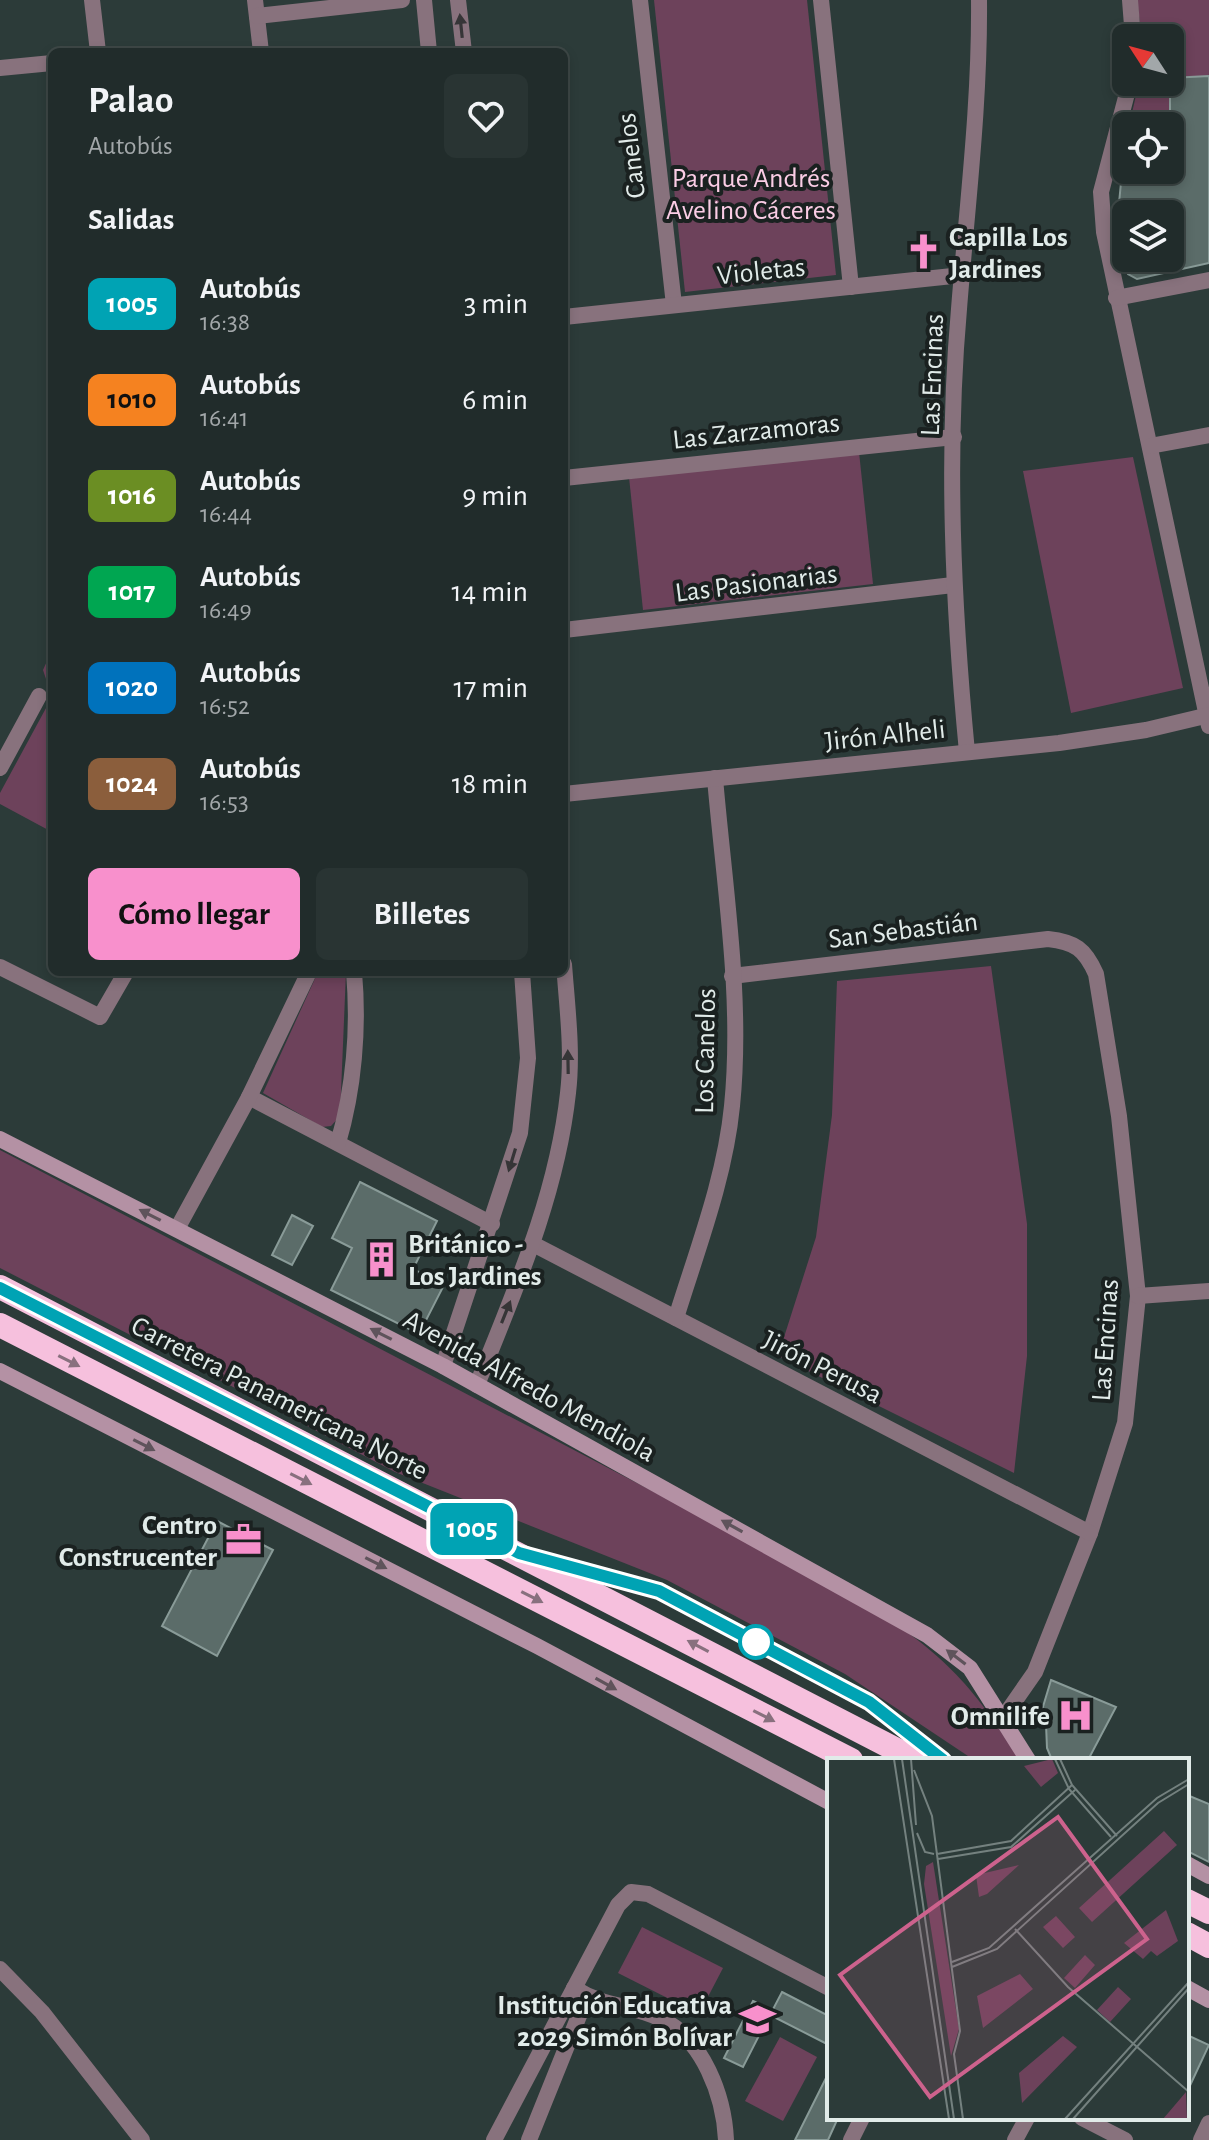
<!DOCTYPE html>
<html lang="es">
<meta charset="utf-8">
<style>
body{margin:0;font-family:"Alegreya Sans",sans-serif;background:#293433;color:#f1f3f6;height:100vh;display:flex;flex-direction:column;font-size:30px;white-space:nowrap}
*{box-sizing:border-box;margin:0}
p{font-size:26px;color:#a2a7a9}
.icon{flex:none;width:44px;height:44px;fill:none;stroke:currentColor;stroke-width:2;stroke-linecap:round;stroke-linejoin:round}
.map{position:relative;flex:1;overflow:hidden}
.sheet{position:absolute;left:48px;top:48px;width:520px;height:928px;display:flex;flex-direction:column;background:#212c2b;border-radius:12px;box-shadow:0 4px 12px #0003,0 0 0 2px #3e4847}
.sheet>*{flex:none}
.badge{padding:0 16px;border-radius:12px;font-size:28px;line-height:52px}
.needle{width:52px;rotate:306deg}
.fabs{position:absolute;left:1112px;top:24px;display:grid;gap:16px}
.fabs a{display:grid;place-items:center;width:72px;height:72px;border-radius:12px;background:#212c2b;box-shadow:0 4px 12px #0003,0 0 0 2px #3e4847;font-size:40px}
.map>.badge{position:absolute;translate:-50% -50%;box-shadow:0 0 0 4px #fff}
h2{padding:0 40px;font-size:30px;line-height:72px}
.round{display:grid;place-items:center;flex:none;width:84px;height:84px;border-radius:12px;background:#293433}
.head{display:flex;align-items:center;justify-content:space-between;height:136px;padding:0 40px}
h1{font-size:38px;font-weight:700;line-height:60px}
.cta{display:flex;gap:16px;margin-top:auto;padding:16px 40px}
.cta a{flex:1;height:92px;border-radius:12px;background:#f890cc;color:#111;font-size:32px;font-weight:700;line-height:92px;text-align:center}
.cta a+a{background:#293433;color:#f1f3f6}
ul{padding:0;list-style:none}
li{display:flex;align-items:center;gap:24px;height:96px;padding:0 40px}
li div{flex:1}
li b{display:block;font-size:30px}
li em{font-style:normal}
li .badge{min-width:88px;font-weight:700;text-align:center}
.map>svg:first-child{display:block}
</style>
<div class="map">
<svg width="1209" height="2140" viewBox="0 0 1209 2140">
<rect width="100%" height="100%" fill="#2c3b39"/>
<g fill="#6d425b">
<polygon points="654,0 807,0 836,275 685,292"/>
<polygon points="1137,0 1209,0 1209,142 1170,126 1129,126 1139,82 1170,82 1170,38 1142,38"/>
<polygon points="859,452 873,584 643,610 629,477"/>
<polygon points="1133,457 1183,688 1071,713 1023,471"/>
<polygon points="52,650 52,832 0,804 0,793 52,697 43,670"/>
<polygon points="991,966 1027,1224 1027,1356 1014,1473 778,1356 816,1237 832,1115 837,981"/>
<polygon points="318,972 346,972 340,1116 331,1126 322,1127 263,1093"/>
<path d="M 0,1150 L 853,1596 C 936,1648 968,1677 1020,1760 L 974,1760 L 845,1674 L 667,1580 L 395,1472 L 176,1357 C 169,1346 157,1341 144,1342 L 0,1268 Z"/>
<polygon points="642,1927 723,1968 699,2014 618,1973"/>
<polygon points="780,2037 817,2057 783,2121 745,2101"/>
</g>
<g fill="#5b6c69" stroke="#899b98" stroke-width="2">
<polygon points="1209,76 1209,263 1137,279 1128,274 1125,258 1170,258 1170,214 1118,214 1122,172 1170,170 1170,78"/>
<polygon points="360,1182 437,1221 413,1269 444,1285 419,1334 331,1290 352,1248 332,1238"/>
<polygon points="292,1215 313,1226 292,1265 272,1255"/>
<polygon points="217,1521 273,1550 217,1656 162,1626"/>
<polygon points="1051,1680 1116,1707 1088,1760 1052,1760 1047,1748 1046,1724 1039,1720"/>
<polygon points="1187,1795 1209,1804 1209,1862 1187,1851"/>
<polygon points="782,1992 829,2016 829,2045 770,2015"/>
<polygon points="753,2001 772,2010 743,2067 724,2058"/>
<polygon points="1187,2035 1209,2045 1187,2092"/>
<polygon points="829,2072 829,2118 838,2118 828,2140 795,2140"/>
</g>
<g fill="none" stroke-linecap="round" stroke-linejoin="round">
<g stroke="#88727d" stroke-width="16">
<polyline points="92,0 98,52"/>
<polyline points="255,0 261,52"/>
<polyline points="640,0 674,305"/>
<polyline points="821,0 851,287"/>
<polyline points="1130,0 1133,38"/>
<polyline points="257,16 402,0"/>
<polyline points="0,68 52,63"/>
<polyline points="1130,82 1101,192 1104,232 1209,726"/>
<polyline points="1116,298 1209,280"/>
<polyline points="564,317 962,275"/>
<polyline points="1150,446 1209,435"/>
<polyline points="564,478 954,437"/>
<polyline points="564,630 953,585"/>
<path d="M 967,752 C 953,605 946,456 959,309 C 967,206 980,104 979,0"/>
<polyline points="0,768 39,696"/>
<polyline points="0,967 100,1017 126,972"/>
<path d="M 732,976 L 1048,939 C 1075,942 1085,949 1096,974 L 1119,1116 L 1138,1296 L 1125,1423 L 1090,1533 L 1035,1672 L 1003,1718"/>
<polyline points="249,1097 492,1224"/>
<path d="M 338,1143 C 354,1089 359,1028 354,972"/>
<polyline points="177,1229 249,1097 309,972"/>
<polyline points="533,1244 1090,1533"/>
<polyline points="1138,1296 1209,1291"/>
<path d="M 676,1318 C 697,1250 725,1178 732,1106 C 743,998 724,885 715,778"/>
<polyline points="0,1969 42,2012 142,2140"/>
<path d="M 574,1988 C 605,2008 631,2004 661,2019 C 703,2039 724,2096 726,2140"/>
<polyline points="1082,2118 1125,2140"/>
<polyline points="494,2140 618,1905 631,1892 648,1894 829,1988"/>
<polyline points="529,2140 587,1996"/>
<polyline points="851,2140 862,2118"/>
<polyline points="1015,2140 1027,2118"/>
<polyline points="1201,2140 1209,2123"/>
</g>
<g stroke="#88727d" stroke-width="16">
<polyline points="424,0 429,52"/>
<polyline points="458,0 464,52"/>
<polyline points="564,794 1059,743 1146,730 1209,715"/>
<polyline points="443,1366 520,1133 528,1058 522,972"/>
<path d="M 477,1385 C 515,1290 557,1195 568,1093 C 573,1051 567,1006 564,964"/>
</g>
<g stroke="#b491a4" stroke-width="16">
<polyline points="0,1139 443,1366 927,1635 970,1668 1028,1760"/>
<polyline points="0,1371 537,1646 829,1802"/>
<polyline points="1187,1864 1209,1876"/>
<polyline points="1187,1988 1209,2000"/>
</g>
<g stroke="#f6c0dd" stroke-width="24">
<polyline points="0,1287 916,1760"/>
<polyline points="0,1325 851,1760"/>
<polyline points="1187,1901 1209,1912"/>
<polyline points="1187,1934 1209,1946"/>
</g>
</g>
<defs><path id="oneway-solid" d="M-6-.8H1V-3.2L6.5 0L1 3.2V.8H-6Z" transform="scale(2)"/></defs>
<g fill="#363537">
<use href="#oneway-solid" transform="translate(461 26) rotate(-96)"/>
<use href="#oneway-solid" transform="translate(568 1062) rotate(-91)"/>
<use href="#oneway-solid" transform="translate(512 1160) rotate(107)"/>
<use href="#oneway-solid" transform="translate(506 1312) rotate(-68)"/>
</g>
<g fill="#5f535b">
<use href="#oneway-solid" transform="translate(150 1215) rotate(-153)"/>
<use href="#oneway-solid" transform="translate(381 1334) rotate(-153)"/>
<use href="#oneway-solid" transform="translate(144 1445) rotate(27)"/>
<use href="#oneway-solid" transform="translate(732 1526) rotate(-151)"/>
<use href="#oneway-solid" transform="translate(376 1563) rotate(27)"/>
<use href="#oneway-solid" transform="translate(956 1657) rotate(-143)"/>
<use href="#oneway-solid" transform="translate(606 1684) rotate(29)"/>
</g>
<g fill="#88707e">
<use href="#oneway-solid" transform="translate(69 1361) rotate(27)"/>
<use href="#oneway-solid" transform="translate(301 1479) rotate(27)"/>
<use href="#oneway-solid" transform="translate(532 1597) rotate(27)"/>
<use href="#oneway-solid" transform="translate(698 1646) rotate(-152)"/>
<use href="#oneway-solid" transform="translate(764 1716) rotate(27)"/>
</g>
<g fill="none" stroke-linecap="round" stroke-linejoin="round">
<defs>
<polyline id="line" points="0,1288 519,1553 659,1591 869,1702 943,1760"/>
</defs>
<use href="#line" stroke="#fff" stroke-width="18"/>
<use href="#line" stroke="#00a3b4" stroke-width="12"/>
</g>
<defs>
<symbol id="church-bare" viewBox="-9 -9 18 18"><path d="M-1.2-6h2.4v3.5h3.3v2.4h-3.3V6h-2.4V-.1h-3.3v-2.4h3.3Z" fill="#f890cc" stroke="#1a2120" stroke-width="2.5" paint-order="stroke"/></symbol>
<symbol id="building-bare" viewBox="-9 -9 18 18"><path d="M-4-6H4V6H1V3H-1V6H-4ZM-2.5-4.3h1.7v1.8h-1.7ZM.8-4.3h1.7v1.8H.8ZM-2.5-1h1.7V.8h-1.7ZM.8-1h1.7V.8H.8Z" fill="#f890cc" stroke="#1a2120" stroke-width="2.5" paint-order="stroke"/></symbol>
<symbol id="office-bare" viewBox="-9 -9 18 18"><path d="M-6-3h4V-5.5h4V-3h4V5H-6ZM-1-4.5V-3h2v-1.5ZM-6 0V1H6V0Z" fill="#f890cc" stroke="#1a2120" stroke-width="2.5" paint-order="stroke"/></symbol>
<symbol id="hospital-bare" viewBox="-9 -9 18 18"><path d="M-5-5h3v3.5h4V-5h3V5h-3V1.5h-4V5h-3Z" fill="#f890cc" stroke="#1a2120" stroke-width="2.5" paint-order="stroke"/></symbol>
<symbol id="school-bare" viewBox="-9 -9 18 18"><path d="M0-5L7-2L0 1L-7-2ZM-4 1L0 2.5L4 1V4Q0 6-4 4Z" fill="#f890cc" stroke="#1a2120" stroke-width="2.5" paint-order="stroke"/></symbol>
</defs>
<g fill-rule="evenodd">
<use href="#church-bare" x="898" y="226" width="51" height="51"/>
<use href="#building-bare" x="356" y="1234" width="51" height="51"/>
<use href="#office-bare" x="218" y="1514" width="51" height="51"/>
<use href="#hospital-bare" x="1050" y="1690" width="51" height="51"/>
<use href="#school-bare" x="732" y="1994" width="51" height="51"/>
</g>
<circle fill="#fff" stroke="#00a3b4" stroke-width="4" cx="756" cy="1642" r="16"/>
<g text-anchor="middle" stroke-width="8" stroke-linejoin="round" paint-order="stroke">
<g font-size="28" fill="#e1ebe9" stroke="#1a2120">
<text transform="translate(630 156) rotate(-97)" y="10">Canelos</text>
<text transform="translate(761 270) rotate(-6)" y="10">Violetas</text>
<text transform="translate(931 375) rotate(-88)" y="10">Las Encinas</text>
<text transform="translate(756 430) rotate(-6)" y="10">Las Zarzamoras</text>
<text transform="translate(756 582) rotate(-7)" y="10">Las Pasionarias</text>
<text transform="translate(885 734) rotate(-6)" y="10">Jirón Alheli</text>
<text transform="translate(903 929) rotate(-7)" y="10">San Sebastián</text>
<text transform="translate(704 1051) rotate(-89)" y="10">Los Canelos</text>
<text transform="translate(1104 1340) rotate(-86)" y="10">Las Encinas</text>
<text transform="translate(823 1366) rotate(27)" y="10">Jirón Perusa</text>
<text transform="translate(530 1385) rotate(29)" y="10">Avenida Alfredo Mendiola</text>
<text transform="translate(280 1397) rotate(27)" y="10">Carretera Panamericana Norte</text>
</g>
<g font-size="28" fill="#fbcde5" stroke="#1a2120">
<text x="751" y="187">Parque Andrés<tspan x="751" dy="32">Avelino Cáceres</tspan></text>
</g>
<g font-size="28" font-weight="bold" fill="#e1ebe9" stroke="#1a2120" text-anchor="end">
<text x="949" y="246" text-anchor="start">Capilla Los<tspan x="949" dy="32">Jardines</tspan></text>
<text x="408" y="1253" text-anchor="start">Británico -<tspan x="408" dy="32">Los Jardines</tspan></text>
<text x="217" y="1534">Centro<tspan x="217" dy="32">Construcenter</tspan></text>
<text x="1050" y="1725">Omnilife</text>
<text x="732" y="2014">Institución Educativa<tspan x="732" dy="32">2029 Simón Bolívar</tspan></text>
</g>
</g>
<g transform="translate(827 1758)">
<rect width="362" height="362" fill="#2c3b39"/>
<path d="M 225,1 L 231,15 L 214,29 L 197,8 ZM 337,73 L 350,87 L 265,164 L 252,150 ZM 106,104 L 132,271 L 124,298 L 97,126 L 99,108 ZM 192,107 L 160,136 L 152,139 L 149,117 ZM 339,152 L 351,183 L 330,198 L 324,193 L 316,201 L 297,185 ZM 229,158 L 248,179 L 236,190 L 216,169 ZM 258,197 L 268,207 L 248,230 L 237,220 ZM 193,216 L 206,231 L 156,270 L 150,238 ZM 291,229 L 304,241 L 283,264 L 270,252 ZM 236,278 L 250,289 L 195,345 L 192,315 ZM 359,334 L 360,361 L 336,361 Z" fill="#6d425b"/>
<path fill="none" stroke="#74817f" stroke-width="2" d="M 67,1 L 122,361M 75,1 L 127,361M 84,1 L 89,67M 228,1 L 242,31 L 284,79M 233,1 L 245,27 L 290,78M 87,12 L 105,58 L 133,273 L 127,296 L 136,361M 90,75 L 98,94 L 107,96M 110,96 L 184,83 L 245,27M 111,101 L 184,89 L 248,32M 188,171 L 241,229 L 362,334M 125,204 L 162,190 L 330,40 L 362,21M 125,209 L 170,191 L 331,45 L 362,26M 238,361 L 362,224M 246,361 L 362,230"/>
<path fill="#cd628d" fill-opacity="0.15" stroke="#cd628d" stroke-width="4" d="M 231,59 L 320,181 L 103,339 L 13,217 Z"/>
<rect width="362" height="362" fill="none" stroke="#e1ebe9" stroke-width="4"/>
</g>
</svg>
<div class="fabs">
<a><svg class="needle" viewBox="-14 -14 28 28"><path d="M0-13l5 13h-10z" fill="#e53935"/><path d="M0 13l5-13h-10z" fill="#a2a7a9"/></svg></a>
<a><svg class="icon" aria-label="locate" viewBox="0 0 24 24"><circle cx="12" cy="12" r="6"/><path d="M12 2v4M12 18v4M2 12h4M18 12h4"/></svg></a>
<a><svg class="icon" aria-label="layers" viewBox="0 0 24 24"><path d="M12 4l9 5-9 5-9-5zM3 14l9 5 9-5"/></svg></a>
</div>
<b class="badge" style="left:472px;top:1529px;background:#00a3b4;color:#fff">1005</b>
<section class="sheet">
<div class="head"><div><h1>Palao</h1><p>Autobús</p></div><a class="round"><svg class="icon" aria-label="heart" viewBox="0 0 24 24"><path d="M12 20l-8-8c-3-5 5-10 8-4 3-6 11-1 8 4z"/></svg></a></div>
<h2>Salidas</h2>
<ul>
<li><span class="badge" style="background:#00a3b4;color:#fff">1005</span><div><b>Autobús</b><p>16:38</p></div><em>3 min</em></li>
<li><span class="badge" style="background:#f58220;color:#111">1010</span><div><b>Autobús</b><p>16:41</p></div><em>6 min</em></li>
<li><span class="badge" style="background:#6b8e23;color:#fff">1016</span><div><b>Autobús</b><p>16:44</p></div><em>9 min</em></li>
<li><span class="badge" style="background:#00a651;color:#fff">1017</span><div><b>Autobús</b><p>16:49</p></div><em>14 min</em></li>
<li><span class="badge" style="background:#0072bc;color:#fff">1020</span><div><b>Autobús</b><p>16:52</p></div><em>17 min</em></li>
<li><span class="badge" style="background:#8b5e3c;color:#fff">1024</span><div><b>Autobús</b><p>16:53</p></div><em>18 min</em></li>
</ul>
<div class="cta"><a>Cómo llegar</a><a>Billetes</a></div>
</section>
</div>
